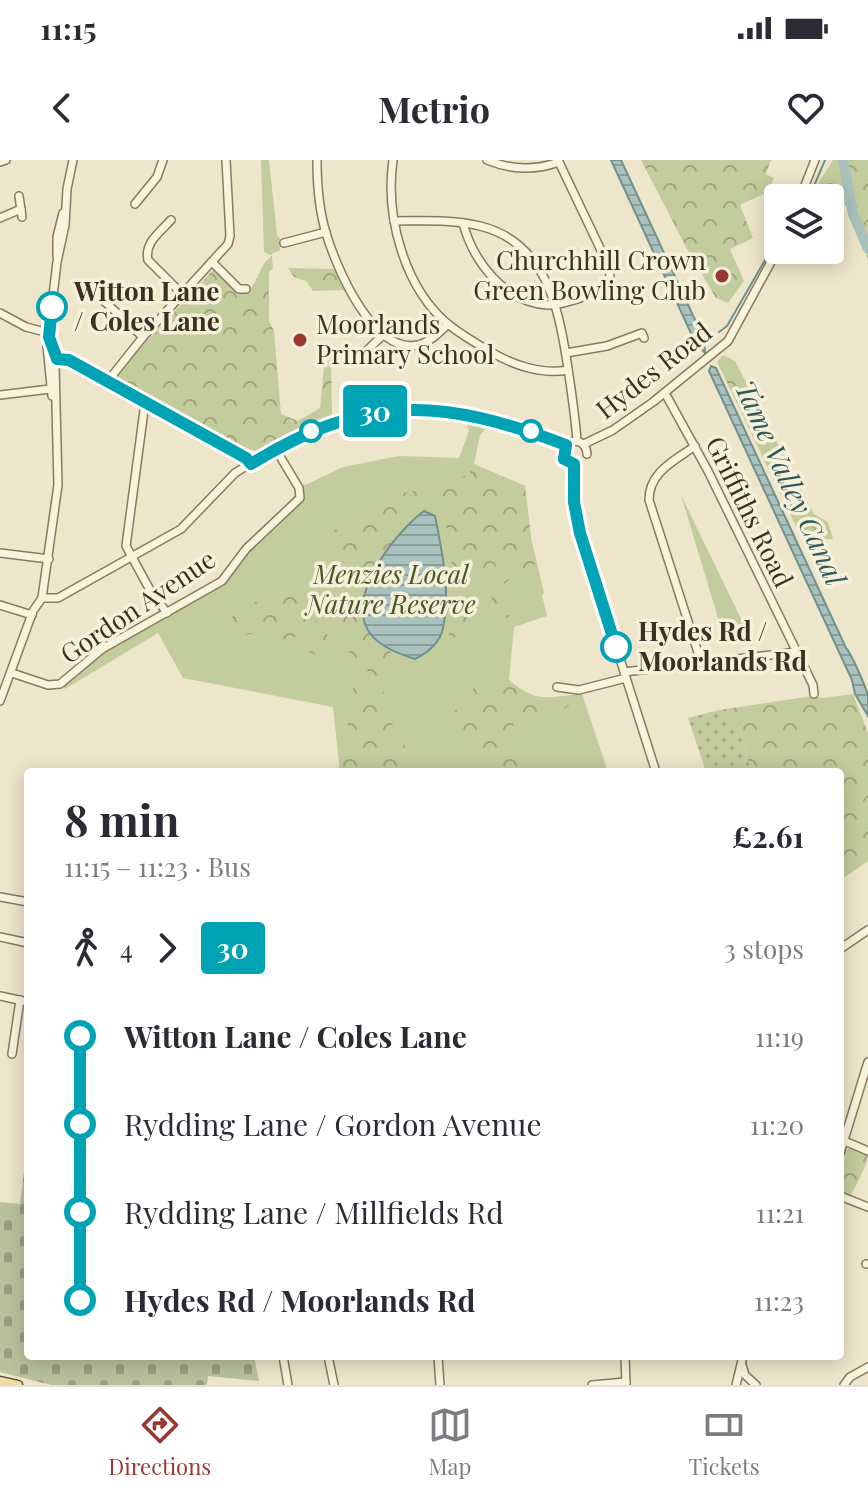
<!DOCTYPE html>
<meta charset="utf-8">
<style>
body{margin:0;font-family:"Playfair Display",serif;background:#f2f2f3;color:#2b2b33;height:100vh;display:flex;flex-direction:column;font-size:30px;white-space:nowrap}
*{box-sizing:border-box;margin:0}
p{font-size:26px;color:#7c7c81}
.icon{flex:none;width:44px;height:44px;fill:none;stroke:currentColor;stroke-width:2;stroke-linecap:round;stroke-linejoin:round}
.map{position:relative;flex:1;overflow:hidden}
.drawer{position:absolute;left:24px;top:608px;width:820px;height:592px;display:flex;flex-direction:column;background:#fff;border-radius:8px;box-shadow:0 4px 20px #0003}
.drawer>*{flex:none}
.badge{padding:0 16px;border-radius:6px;font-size:28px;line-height:52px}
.controls{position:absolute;left:764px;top:24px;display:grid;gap:16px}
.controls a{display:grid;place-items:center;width:80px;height:80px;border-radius:8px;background:#fff;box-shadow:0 4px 20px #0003;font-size:40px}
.map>.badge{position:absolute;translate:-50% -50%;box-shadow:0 0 0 4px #fff}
.legs{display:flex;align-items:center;gap:12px;height:88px;padding:0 40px;font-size:26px}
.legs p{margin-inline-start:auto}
.summary{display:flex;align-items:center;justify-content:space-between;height:136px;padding:0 40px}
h1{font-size:44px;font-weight:700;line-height:60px}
ul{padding:0 40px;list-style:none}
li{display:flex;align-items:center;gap:28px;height:88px;font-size:30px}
li i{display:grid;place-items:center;width:12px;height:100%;margin:0 10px;background:currentColor}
li i::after{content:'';width:20px;height:20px;margin:-10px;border:6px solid;border-radius:50%;background:#fff}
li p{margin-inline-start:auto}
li:first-child i{background:linear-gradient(#0000 50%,currentColor 0)}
li:last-child i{background:linear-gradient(currentColor 50%,#0000 0)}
.status{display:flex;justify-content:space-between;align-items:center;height:56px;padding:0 40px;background:#fff;direction:ltr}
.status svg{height:22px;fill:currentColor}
header{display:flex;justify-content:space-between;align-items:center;height:104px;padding:0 40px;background:#fff;font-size:36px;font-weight:700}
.dock{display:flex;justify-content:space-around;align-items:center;height:112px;border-top:2px solid #e1e1e2;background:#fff;font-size:22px;color:#7c7c81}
.dock a{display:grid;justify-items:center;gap:4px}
.dock .selected{color:#983830}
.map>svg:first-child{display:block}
</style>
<div class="status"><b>11:15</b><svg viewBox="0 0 49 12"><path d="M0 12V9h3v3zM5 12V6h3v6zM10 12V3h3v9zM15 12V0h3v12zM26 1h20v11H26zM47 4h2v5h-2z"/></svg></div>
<header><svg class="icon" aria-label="back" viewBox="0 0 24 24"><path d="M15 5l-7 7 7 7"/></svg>Metrio<svg class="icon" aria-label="heart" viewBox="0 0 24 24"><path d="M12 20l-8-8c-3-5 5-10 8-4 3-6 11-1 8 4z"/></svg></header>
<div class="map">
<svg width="868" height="1225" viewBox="0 0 868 1225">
<defs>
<pattern id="forest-crowns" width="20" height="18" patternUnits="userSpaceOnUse" patternTransform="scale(2)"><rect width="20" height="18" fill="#c3cc9d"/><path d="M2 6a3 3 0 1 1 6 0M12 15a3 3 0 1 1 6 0" fill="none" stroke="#a0a680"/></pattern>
<pattern id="cemetery-stones" width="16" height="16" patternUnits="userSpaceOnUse" patternTransform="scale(2)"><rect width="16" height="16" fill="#bac29c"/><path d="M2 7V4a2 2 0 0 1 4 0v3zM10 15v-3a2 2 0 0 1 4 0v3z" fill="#989e7f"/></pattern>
<pattern id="garden-dots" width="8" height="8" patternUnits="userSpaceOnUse" patternTransform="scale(2)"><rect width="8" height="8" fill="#c3cc9d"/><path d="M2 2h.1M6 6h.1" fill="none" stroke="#a0a680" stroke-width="1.8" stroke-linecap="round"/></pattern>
<pattern id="water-rules" width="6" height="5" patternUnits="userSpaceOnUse" patternTransform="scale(2)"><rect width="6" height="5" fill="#aac2bd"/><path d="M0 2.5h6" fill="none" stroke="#8c9e99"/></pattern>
</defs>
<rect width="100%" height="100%" fill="#eee6ca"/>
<g fill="#c3cc9d">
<polygon points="261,0 269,0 277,75 281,80 280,90 270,95 264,92"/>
<path d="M 466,263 L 487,267 L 480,275 L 474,304 L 525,326 L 531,378 L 544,433 L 542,435 L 547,456 L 514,467 L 509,520 C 538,544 546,537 582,534 L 608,612 L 340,612 L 333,547 L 183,518 L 158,473 L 65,529 L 62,523 L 92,496 L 222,421 L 246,389 L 297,343 L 299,328 L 343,307 L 399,296 L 459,298 L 469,271 Z"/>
<polygon points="681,335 746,469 722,471"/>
</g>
<g fill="url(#forest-crowns)">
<polygon points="641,0 771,0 766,14 774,18 768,32 740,45 753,78 730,89 744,121 728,143 716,138 686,87"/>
<polygon points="833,0 868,0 868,99 844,41 830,46 830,38 809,38"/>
<path d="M 272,96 L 273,108 L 269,112 L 269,161 L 274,171 L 281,254 L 298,261 L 320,248 L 324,206 L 331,198 L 332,258 L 256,291 L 239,287 L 116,221 L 114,216 L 213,110 L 239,133 L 244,134 C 261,122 257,106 272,96 Z"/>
<polygon points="288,108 334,109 344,130 313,131 306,121 294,117"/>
<polygon points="723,195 735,201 814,354 828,362 833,379 802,379 717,202"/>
<path d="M 473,304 L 525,326 L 531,378 L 537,404 L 526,404 L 531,427 L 525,432 L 520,430 L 515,419 L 511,418 L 503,425 L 501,436 L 513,451 L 508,458 L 495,454 L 488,424 L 502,406 L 480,408 L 470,414 C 472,439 478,471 448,480 C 459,434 451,368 434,324 L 439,313 L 452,311 L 461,317 L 469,315 Z"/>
<path d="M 411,331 L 426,331 L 430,338 L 424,351 L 410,361 L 389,386 L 371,417 L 381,484 C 395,492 402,508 395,522 C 381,522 373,516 362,506 C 326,474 335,451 343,408 L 337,398 L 330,372 L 358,360 L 394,335 Z"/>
<path d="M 284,424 L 343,493 C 322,499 307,497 296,477 L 268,482 L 263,470 C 249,477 236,475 220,473 L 218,466 Z"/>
<path d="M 494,518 C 514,521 514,530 529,536 C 544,541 566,536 582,534 C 557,559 554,551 523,553 L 515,560 L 508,581 L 522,612 L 496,612 L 500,603 L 483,599 L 478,590 L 478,582 C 470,572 463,568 450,565 L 448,560 C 456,548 469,539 475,526 Z"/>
<polygon points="359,521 369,521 382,529 388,540 387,550 392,564 407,589 405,606 400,612 340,612 339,604 349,558 348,548 354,537 353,528"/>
<polygon points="853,534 868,573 868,701 842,719 840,612 751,612 738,561 733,561 728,553 719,550 813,536 823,538"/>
<path d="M 850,988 L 868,994 C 868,1004 856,1025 851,1035 L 844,1034 L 840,1021 L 844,992 Z"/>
</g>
<polygon fill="url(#cemetery-stones)" points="28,980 28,1196 254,1196 259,1221 208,1216 207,1225 51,1225 0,1212 0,1042 20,1044"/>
<polygon fill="url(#garden-dots)" points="719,550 728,553 733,561 738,561 751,612 706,612 688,558"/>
<g fill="url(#water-rules)" stroke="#70918c" stroke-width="2">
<polygon points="611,0 621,0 704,179 705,193 695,182"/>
<path d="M 711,206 L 716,208 L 846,488 C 851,493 866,527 868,536 C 868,542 868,550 868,556 L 855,534 L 852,520 L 716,226 L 709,211 Z"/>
<path d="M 424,351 L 435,356 C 442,391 451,433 443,468 C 440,483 427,493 415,499 C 396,493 372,484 365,464 C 352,428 397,371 424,351 Z"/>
</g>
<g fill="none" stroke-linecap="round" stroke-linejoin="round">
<g stroke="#70918c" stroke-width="2">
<polyline points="809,38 825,0"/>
<polyline points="773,86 778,75"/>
<polyline points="719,172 727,166 769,93"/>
</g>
<polyline stroke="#aac2bd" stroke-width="10" points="843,0 853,54 868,89"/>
<defs>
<g id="minor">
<path d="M 317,0 C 317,25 319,50 326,73 C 336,107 373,195 418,185 C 430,182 439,173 448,164"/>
<path d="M 393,0 C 385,56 404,128 449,165 C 462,175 477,184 491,192 C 513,205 542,215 568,210"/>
<path d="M 487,0 C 511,10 534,11 559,2"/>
<polyline points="0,2 6,0"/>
<polyline points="19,36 22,57"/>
<polyline points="800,38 815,0"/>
<polyline points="135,44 157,17 163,0"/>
<polyline points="0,58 21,49"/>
<path d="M 171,60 C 160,72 144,83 148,100 L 182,134"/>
<path d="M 394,61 C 422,61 453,59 480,66 C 545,82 558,145 567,202 C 571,228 575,254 577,281"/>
<path d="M 463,63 C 473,101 504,142 547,145 C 560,146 597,134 606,125 C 611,119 610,114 609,107 L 558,0"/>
<polyline points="284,83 326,72"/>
<polyline points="57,96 57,77 63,53"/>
<polyline points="212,102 239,129 246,129"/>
<polyline points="104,141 143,177"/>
<polyline points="0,153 26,167 49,173"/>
<polyline points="566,193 607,186 642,173 644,178"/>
<polyline points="57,199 69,200 246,298 251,304"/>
<polyline points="358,199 383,175"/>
<polyline points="107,222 143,177 228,84 230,76 226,0"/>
<polyline points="665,233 708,311 813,525 814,534"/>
<polyline points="0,235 50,229"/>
<polyline points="52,236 47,186 57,102 65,65 67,29 73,0"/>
<polyline points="145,243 126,386 150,430 167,453"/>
<polyline points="584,284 613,270 653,242 728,181 778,89"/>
<path d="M 695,286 C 674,301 649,312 649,340 L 701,502"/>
<polyline points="574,304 574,342 580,373 656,612"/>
<path d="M 574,304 L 564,299 L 566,285 C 575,278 586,281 587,294"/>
<polyline points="0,393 49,399"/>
<polyline points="42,438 58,438 181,369 235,313 275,288 335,261 382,250 436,250 530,271 566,285"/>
<polyline points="0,445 32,455"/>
<polyline points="624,512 796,492"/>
<polyline points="12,513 48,525 60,524 102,489 222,421 246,389 300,338 299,328 275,288"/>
<polyline points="557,527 579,530 626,518"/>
<polyline points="0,541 33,451 42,438 58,325 55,205"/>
<polyline points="0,737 28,742"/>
<polyline points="0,777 28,783"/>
<polyline points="840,789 868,770"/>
<polyline points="0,836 28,842"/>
<polyline points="12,894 20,840"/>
<polyline points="842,980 868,991"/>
<polyline points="840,993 868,902"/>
<polyline points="840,1036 868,1047"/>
<polyline points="866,1104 868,1104"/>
<polyline points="283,1196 288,1225"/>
<polyline points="328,1196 334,1225"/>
<polyline points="438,1196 440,1225"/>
<polyline points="625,1196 626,1225"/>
<polyline points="742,1205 745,1215 756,1225"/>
<polyline points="592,1225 626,1222"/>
<polyline points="736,1225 743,1196"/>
<polyline points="844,1225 850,1217 868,1207"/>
</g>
<polyline id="major" points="0,1221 18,1225"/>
</defs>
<use href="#minor" stroke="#8a795e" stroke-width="10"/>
<use href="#major" stroke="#584732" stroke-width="11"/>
<use href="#minor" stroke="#f8f3dd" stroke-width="7"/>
<use href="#major" stroke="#efdea4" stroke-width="8"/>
</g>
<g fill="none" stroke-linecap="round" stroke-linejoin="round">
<defs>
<path id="line-1" d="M 52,147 L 49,177 L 57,199 L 69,200 L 246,298 L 251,304 C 366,233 442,238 566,285 L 564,299 L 574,304 L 574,342 L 580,373 L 616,487"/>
</defs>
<use href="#line-1" stroke="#fff" stroke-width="18"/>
<use href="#line-1" stroke="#00a3b4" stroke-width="12"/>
</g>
<g fill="#983830" stroke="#f5f0d9" stroke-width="3">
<circle cx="722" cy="116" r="8"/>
<circle cx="300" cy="180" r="8"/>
</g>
<g fill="#fff" stroke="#00a3b4" stroke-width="4">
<circle cx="52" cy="147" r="14"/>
<circle cx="311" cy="271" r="10"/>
<circle cx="531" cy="271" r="10"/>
<circle cx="616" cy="487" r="14"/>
</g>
<g text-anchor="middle" stroke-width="7" stroke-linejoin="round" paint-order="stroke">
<g font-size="26" fill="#3b3021" stroke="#f5f0d9" text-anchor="end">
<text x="706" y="110">Churchhill Crown<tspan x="706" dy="30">Green Bowling Club</tspan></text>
<text x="316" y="174" text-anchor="start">Moorlands<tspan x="316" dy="30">Primary School</tspan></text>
</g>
<g font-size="26" font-weight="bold" fill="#3b3021" stroke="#f5f0d9" text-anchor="start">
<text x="74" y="141">Witton Lane<tspan x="74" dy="30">/ Coles Lane</tspan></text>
<text x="638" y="481">Hydes Rd /<tspan x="638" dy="30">Moorlands Rd</tspan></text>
</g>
<g font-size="26" fill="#3b3021" stroke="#f5f0d9">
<text transform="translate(654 211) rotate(-38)" y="9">Hydes Road</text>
<text transform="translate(749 352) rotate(64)" y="9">Griffiths Road</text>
<text transform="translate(138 447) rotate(-34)" y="9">Gordon Avenue</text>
</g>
<g font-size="26" font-style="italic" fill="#475728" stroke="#f5f0d9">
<text x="391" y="424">Menzies Local<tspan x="391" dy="30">Nature Reserve</tspan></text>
</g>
<g font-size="28" font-style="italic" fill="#31595a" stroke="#f5f0d9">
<text transform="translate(790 323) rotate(65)" y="10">Tame Valley Canal</text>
</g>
</g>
</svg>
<div class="controls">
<a><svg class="icon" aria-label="layers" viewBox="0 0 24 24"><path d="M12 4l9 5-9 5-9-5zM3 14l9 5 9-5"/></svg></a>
</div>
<b class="badge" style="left:375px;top:251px;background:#00a3b4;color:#fff">30</b>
<section class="drawer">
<div class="summary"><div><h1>8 min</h1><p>11:15 – 11:23 · Bus</p></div><b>£2.61</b></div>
<div class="legs"><svg class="icon" aria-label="walk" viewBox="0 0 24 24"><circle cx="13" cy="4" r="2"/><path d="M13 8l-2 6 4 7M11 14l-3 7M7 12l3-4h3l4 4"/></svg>4<svg class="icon" aria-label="forward" viewBox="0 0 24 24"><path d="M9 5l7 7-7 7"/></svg><b class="badge" style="background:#00a3b4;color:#fff">30</b><p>3 stops</p></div>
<ul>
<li><i style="color:#00a3b4"></i><b>Witton Lane / Coles Lane</b><p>11:19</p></li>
<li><i style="color:#00a3b4"></i><span>Rydding Lane / Gordon Avenue</span><p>11:20</p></li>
<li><i style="color:#00a3b4"></i><span>Rydding Lane / Millfields Rd</span><p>11:21</p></li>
<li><i style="color:#00a3b4"></i><b>Hydes Rd / Moorlands Rd</b><p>11:23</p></li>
</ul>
</section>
</div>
<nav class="dock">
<a class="selected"><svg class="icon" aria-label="directions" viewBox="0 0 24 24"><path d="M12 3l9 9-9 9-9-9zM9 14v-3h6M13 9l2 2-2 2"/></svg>Directions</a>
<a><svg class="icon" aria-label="map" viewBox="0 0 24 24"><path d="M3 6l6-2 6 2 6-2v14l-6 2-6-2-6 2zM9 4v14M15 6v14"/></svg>Map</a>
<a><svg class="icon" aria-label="tickets" viewBox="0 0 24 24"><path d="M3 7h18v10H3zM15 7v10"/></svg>Tickets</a>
</nav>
